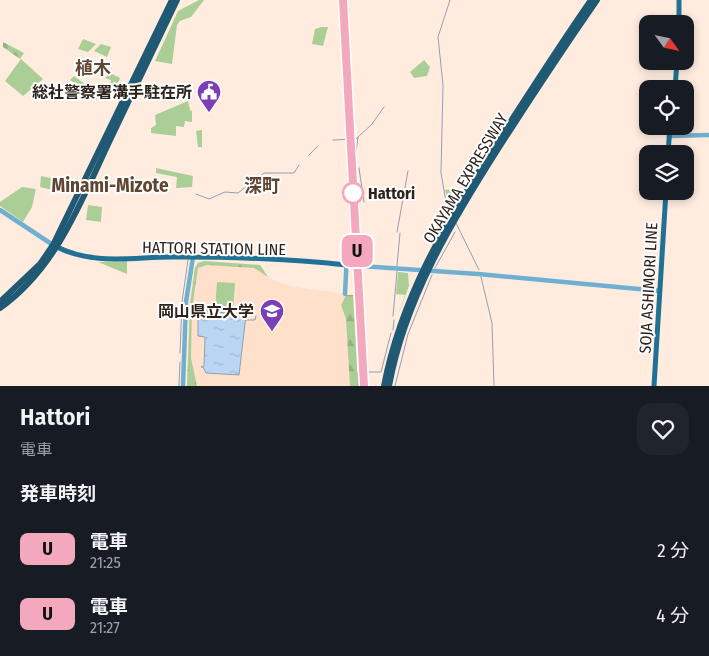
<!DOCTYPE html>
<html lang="ja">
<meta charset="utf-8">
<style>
body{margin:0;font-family:"Fira Sans Condensed","Noto Sans JP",sans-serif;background:#20242c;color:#f1f3f6;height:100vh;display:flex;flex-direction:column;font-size:19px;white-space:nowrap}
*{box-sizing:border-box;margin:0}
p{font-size:16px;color:#9ea1a6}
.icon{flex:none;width:28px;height:28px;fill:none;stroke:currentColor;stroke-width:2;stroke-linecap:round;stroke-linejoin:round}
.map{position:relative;height:386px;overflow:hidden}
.panel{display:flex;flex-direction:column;background:#171b24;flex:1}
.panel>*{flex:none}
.badge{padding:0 10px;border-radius:8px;font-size:18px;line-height:32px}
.needle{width:32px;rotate:123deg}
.controls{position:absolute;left:639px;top:15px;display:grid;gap:10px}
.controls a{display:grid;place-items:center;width:55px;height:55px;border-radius:10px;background:#171b24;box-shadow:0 2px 8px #0003;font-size:25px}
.map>.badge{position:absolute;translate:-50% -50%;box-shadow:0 0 0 2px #fff}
h2{padding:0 20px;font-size:19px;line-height:45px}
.round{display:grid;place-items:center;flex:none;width:52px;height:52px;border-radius:15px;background:#20242c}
.head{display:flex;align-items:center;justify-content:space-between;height:85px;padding:0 20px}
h1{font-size:24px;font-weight:600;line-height:38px}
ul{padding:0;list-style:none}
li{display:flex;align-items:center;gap:15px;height:65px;padding:0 20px}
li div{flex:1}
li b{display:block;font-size:19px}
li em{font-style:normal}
li .badge{min-width:55px;font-weight:700;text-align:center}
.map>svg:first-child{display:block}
</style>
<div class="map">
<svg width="709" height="386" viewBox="0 0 709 386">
<defs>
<pattern id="forest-firs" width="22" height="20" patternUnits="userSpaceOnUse" patternTransform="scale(1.25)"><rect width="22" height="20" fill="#abce97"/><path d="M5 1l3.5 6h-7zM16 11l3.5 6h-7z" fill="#93b182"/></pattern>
<pattern id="cemetery-stones" width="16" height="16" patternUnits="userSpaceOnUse" patternTransform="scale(1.25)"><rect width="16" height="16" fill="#abce97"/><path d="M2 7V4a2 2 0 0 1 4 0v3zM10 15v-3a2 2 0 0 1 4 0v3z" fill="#93b182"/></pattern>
<pattern id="water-ripples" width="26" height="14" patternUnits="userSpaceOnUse" patternTransform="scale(1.25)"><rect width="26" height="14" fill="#bbd6f2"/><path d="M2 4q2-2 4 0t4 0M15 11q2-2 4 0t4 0" fill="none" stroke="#a1b7cf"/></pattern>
</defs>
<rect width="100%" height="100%" fill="#ffecdf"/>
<polygon fill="#fee0cb" points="204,261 261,265 269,278 289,286 354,295 358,386 187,386 189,304 194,268 198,262"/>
<g fill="#abce97">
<polygon points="199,0 204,0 191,17 180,21 177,25 172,64 155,61 178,11"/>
<polygon points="321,27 328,27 323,46 312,44 315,29"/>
<polygon points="83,39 96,44 88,52 78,49"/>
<polygon points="101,44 111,47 107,57 94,51"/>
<polygon points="21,59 43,79 23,96 5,81"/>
<polygon points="424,60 430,67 427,76 414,78 410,72"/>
<polygon points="110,73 120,78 115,92 109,89 111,80 105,78"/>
<polygon points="74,76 100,95 97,100 70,80"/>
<polygon points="188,101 190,110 192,111 192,122 185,121 184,127 176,126 176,136 151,133 151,128 156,125 155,115"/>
<polygon points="202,130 202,147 198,147 196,131"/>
<polygon points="156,168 193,176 192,187 176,188 177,177 156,173"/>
<polygon points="41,176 55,179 53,190 40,187"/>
<polygon points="22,187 36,189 32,207 23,222 0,206 0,202"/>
<polygon points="459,188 460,190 449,207 445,190"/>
<polygon points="88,205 102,207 101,222 86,220"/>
<polygon points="127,261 127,274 98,262"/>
<polygon points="398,272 408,273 409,286 397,318 405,295 396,294"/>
<polygon points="217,282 235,283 233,311 215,309"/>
</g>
<g fill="url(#forest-firs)">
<polygon points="204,261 260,265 268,277 254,268 207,265 198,268 192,309 191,358 197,386 187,386 190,304 195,268 198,263"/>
<polygon points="346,295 353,295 358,386 350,386 346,319 341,305"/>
</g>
<polygon fill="url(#cemetery-stones)" points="3,42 24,53 20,59 3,47"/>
<polygon fill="url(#water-ripples)" stroke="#91a0b2" points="198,310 246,315 239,375 206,373 203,367 201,367 204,366 205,337 198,336"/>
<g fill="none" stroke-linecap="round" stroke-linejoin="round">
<g stroke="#91a0b2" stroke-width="1">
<polyline points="450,0 438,37 443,85 441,173 446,202 451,213"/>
<polyline points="333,140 356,139 372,124 384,107"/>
<polyline points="309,155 318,146"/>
<polyline points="355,160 358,137"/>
<polyline points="359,168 364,202"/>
<polyline points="196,194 209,199 225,192 238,193 264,173 294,173 299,165"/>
<polyline points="359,205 357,221 360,262"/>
<polyline points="456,223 479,270"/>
<polyline points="397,232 408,171"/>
<polyline points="397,266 400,233"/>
<polyline points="435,268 455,232"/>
<polyline points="360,269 365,371"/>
<polyline points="481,277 492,323 494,386"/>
<polyline points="393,316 397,271"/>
<polyline points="246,320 255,320 256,316"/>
<polyline points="393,330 394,320"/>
<polyline points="180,353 182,302 188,260"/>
<polyline points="179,386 180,362"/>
<polyline points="358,386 358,372 381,372 391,333"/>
<polyline points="395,386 408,334 432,275"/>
</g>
<g stroke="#6fafd0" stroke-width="4.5">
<polyline points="669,136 709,135"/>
<polyline points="0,210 53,245"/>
<polyline points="344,244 347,254 345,294"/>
<polyline points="346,265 478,274 660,291"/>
<polyline points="183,386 186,302 193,257"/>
</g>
<g stroke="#217194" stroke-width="5">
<polyline points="679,24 679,0"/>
<polyline points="675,89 677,61"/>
<polyline points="668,154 670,126"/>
<path d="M 55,246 C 95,267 136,256 178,257 C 232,257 294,259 346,265"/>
<polyline points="654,386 666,191"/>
</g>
<g stroke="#205973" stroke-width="6">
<polyline points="0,302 40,264 53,245 172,0"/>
<path d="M 0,308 C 57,268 82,199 111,138 C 133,92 155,46 177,0"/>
</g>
<defs>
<polyline id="rail" points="343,0 364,386"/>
</defs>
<use href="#rail" stroke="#97887e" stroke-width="3"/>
<use href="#rail" stroke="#fdfdfd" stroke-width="1" stroke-dasharray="4" stroke-linecap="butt"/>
<g stroke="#205973" stroke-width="6">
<path d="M 384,386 C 401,298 445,224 493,149 C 525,99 557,49 591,0"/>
<path d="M 389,386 C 405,299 451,223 498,149 C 530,99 563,49 597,0"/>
</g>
</g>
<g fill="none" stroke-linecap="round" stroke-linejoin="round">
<defs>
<polyline id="line" points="343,0 364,386"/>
</defs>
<use href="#line" stroke="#fff" stroke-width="11"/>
<use href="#line" stroke="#f3a8be" stroke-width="8"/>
</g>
<defs>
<symbol id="civic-pin" viewBox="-11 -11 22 30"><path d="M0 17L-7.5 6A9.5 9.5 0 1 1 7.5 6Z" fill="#7b3eb3" stroke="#fdfdfd"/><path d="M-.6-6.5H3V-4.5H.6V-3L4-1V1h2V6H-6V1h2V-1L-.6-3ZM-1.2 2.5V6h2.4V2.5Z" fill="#fff"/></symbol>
<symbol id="university-pin" viewBox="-11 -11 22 30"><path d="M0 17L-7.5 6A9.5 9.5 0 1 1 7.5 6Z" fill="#7b3eb3" stroke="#fdfdfd"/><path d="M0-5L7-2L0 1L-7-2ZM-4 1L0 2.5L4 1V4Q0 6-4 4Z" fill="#fff"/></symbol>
</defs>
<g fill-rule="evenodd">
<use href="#civic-pin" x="195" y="78" width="28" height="38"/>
<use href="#university-pin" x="258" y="297" width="28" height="38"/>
</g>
<circle fill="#fff" stroke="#f3a8be" stroke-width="2.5" cx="353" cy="193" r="10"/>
<g text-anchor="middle" stroke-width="4" stroke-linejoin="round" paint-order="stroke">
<g font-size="16" font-weight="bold" fill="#2e231b" stroke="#fdfdfd" text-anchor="end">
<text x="192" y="98">総社警察署溝手駐在所</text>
<text x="254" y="317">岡山県立大学</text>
</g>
<g font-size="16" fill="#2e231b" stroke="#fdfdfd">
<text transform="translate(465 178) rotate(-59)" y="6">OKAYAMA EXPRESSWAY</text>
<text transform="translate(214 248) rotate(1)" y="6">HATTORI STATION LINE</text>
<text transform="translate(648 288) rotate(-87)" y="6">SOJA ASHIMORI LINE</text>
</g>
<g font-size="16" font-weight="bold" fill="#2e231b" stroke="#fdfdfd" text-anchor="start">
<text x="368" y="199">Hattori</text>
</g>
<g font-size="18" font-weight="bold" fill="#5f4633" stroke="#fdfdfd">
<text x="93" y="74">植木</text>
<text x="262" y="192">深町</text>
</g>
<g font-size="19" font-weight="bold" fill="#5f4633" stroke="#fdfdfd">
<text x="110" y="192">Minami-Mizote</text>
</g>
</g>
</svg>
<div class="controls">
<a><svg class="needle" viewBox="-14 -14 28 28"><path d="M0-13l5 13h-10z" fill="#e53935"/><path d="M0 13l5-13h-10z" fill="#9ea1a6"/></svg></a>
<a><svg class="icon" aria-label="locate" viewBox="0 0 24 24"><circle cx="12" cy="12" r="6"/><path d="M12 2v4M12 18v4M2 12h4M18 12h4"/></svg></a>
<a><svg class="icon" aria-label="layers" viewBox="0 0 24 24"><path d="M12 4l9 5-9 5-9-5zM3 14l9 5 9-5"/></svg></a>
</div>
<b class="badge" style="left:357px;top:251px;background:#f3a8be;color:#111">U</b>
</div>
<section class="panel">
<div class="head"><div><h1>Hattori</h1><p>電車</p></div><a class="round"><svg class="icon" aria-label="heart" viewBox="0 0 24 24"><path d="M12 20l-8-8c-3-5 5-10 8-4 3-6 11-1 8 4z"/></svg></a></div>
<h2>発車時刻</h2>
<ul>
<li><span class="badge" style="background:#f3a8be;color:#111">U</span><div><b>電車</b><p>21:25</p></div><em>2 分</em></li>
<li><span class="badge" style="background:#f3a8be;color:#111">U</span><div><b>電車</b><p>21:27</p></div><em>4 分</em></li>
</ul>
</section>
